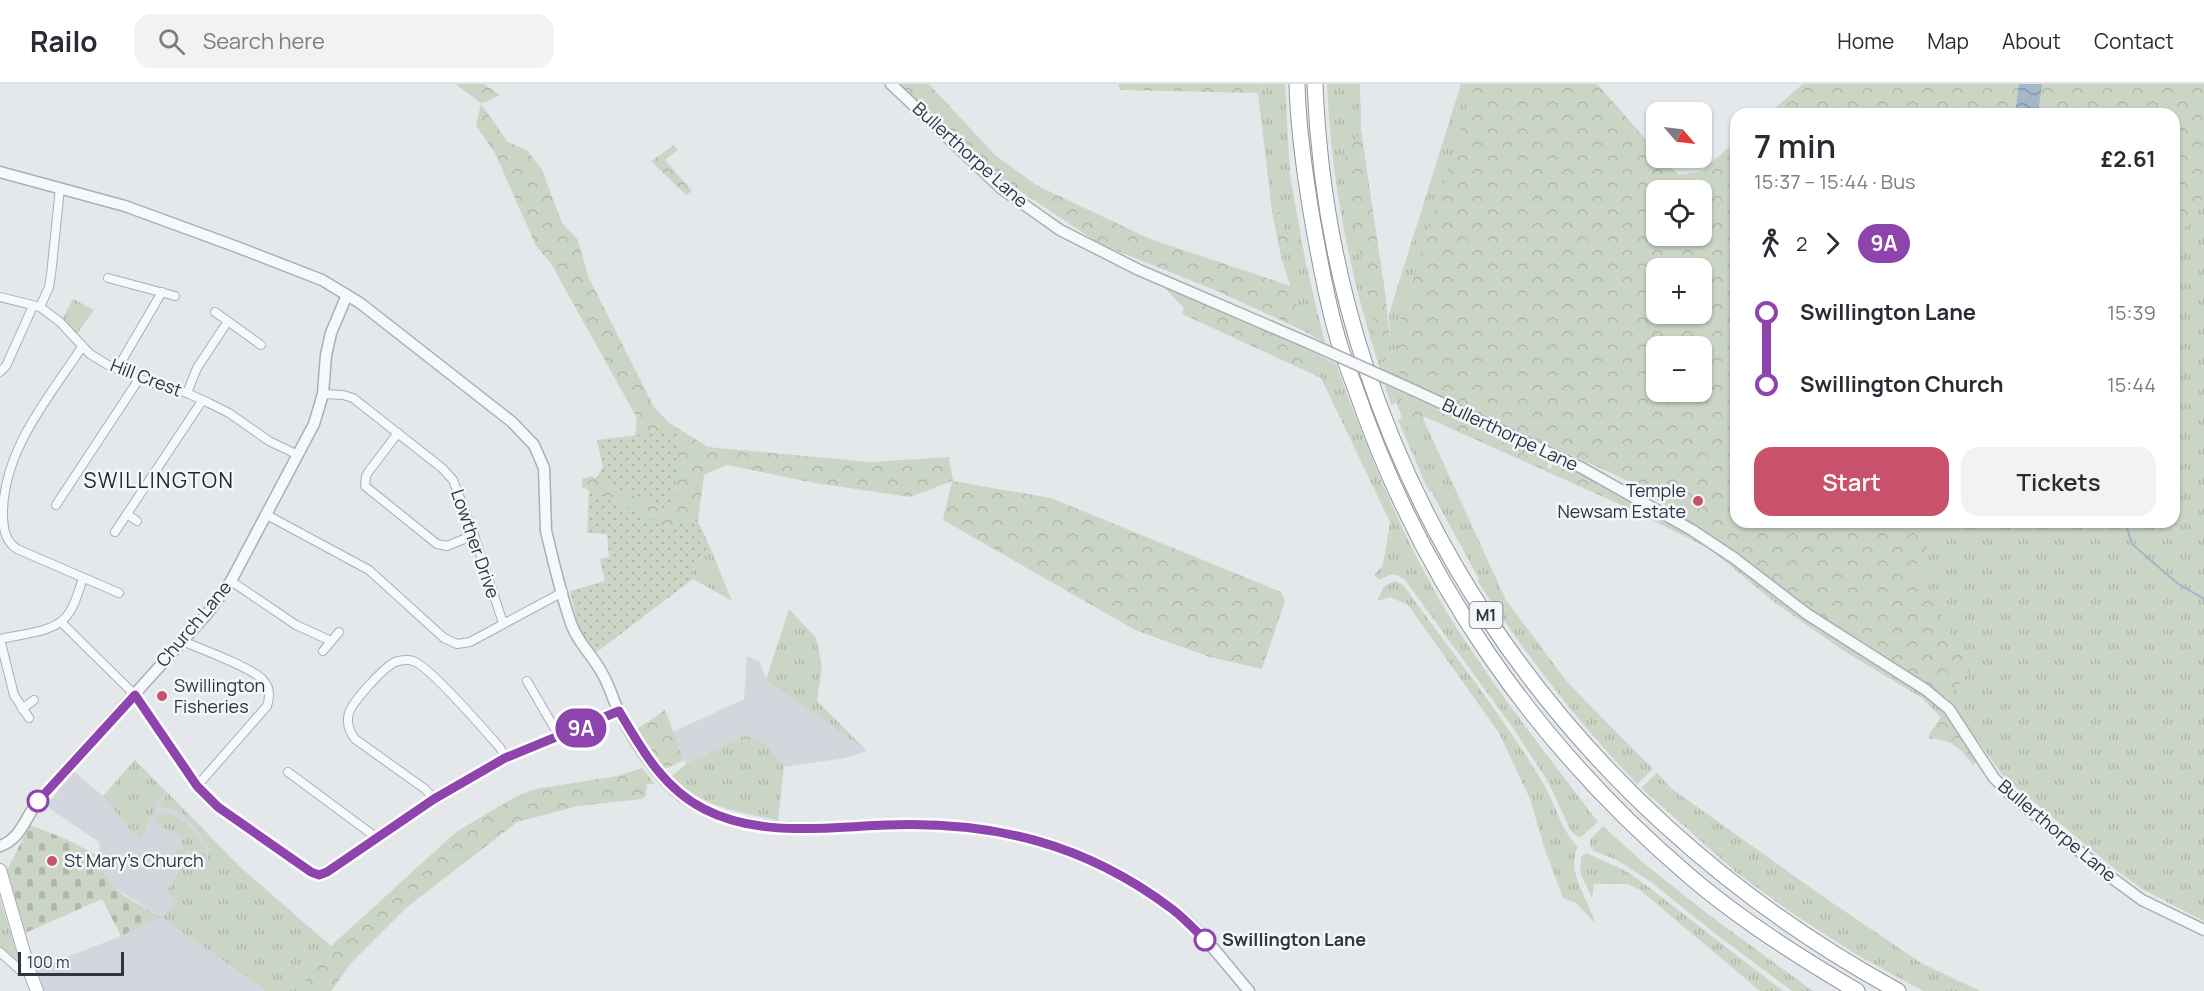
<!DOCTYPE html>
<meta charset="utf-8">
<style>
body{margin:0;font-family:Manrope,sans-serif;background:#f2f2f3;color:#2b2b33;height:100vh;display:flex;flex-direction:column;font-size:22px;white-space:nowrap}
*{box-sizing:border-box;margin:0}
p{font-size:20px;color:#7c7c81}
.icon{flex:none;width:33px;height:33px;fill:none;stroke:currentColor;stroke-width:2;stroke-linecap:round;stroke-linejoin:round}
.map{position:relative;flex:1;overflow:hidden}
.panel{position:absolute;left:1730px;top:24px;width:450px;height:420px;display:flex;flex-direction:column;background:#fff;border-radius:18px;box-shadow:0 2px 4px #0004}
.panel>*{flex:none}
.badge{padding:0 12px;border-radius:20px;font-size:21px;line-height:39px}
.needle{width:39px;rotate:118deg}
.buttons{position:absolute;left:1646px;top:18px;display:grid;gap:12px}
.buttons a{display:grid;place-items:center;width:66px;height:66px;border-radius:12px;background:#fff;box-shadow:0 2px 4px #0004;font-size:30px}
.scale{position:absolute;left:18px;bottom:15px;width:106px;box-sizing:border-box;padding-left:6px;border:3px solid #2d3643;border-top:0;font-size:16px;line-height:21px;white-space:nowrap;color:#2d3643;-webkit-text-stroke:4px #f4f6f9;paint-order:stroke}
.map>.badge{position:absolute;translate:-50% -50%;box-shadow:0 0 0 3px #fff}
.legs{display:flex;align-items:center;gap:9px;height:66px;padding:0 24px;font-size:20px}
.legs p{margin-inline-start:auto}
.headline{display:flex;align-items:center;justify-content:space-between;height:102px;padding:0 24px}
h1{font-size:33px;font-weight:600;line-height:45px}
.action{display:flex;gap:12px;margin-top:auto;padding:12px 24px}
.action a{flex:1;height:69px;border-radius:18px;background:#c8526b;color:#fff;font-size:24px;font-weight:600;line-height:69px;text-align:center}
.action a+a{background:#f2f2f3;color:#2b2b33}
ul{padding:0 24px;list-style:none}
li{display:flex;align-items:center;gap:21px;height:72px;font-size:22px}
li i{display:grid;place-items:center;width:9px;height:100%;margin:0 8px;background:currentColor}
li i::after{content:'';width:15px;height:15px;margin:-8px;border:4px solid;border-radius:50%;background:#fff}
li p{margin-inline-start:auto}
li:first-child i{background:linear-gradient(#0000 50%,currentColor 0)}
li:last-child i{background:linear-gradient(currentColor 50%,#0000 0)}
header{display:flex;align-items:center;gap:36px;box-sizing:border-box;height:84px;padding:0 30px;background:#fff;border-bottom:2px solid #e1e1e2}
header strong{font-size:28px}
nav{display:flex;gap:33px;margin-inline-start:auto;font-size:21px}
.search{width:420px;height:54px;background:#f2f2f3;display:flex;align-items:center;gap:15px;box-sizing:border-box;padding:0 21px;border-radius:18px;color:#7c7c81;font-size:22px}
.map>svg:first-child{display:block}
</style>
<header>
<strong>Railo</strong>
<div class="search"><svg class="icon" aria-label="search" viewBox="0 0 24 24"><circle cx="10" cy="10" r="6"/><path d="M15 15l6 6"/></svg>Search here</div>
<nav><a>Home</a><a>Map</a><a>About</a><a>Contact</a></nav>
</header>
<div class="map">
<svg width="2204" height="907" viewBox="0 0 2204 907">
<defs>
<pattern id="grass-tufts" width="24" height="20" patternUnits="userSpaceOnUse" patternTransform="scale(1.5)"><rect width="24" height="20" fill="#cbd5c6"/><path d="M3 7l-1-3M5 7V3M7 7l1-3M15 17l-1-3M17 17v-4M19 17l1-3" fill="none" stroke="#afb7ab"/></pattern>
<pattern id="forest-crowns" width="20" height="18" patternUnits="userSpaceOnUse" patternTransform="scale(1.5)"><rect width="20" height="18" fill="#cbd5c6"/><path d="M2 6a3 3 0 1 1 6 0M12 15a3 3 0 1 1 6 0" fill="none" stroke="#afb7ab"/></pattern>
<pattern id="cemetery-stones" width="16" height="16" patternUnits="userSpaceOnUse" patternTransform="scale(1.5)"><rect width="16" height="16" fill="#cbd5c6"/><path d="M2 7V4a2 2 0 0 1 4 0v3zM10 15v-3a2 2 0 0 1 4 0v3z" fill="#afb7ab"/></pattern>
<pattern id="garden-dots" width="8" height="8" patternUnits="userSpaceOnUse" patternTransform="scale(1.5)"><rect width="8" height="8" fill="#cbd5c6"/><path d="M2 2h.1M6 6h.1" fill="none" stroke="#afb7ab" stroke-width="1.8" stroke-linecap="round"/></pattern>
<pattern id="water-waves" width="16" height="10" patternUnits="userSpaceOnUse" patternTransform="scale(1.5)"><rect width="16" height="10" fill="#a2b7c9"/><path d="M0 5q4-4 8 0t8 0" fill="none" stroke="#8496a5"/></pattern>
</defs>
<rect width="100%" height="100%" fill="#e4e8eb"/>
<g fill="#d2d7dd">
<polygon points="747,572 759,577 767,596 867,667 845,674 784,683 765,659 745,651 686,680 673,648 744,615"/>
<polygon points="135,676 241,784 331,862 298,907 44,907 36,885 121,852 160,833 112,802 105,794 101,783 99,758 46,722 74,687 103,712"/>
</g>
<g fill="url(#grass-tufts)" fill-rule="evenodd">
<polygon points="1261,0 1285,0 1290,91 1306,180 1325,259 1304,247 1281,172 1290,170 1289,156 1283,147 1284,127 1272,128 1258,9"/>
<path d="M 1327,0 L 1360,0 L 1361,46 L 1390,260 L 1389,230 L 1461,0 L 1597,0 L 1656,67 L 1656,74 L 1662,74 L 1678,91 L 1701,88 L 1735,58 L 1736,438 L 2174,438 L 2174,30 L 1768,30 L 1803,0 L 2204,0 L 2204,837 L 2142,805 L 2116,786 L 2010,698 L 2001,689 L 1947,614 L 1817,532 L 1715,454 L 1629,397 L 1380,285 C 1350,193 1331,97 1327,0 ZM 1656,106 L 1701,106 L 1701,152 L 1656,152 ZM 1656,184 L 1701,184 L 1701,230 L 1656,230 ZM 1656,262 L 1701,262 L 1701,308 L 1656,308 Z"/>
<polygon points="73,215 94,226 77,250 63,234"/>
<path d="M 1314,269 L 1336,280 C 1370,372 1405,463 1458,546 C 1501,613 1550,675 1598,738 L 1581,753 L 1576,752 L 1571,747 L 1547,696 L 1513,644 L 1405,496 C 1395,488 1390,490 1380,496 L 1374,491 L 1383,481 L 1390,438 L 1321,294 L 1306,287 Z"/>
<polygon points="1385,301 1408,311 1409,309 1549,371 1550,377 1547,383 1484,347 1413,313 1408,320 1393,311 1396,319 1391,320"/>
<path d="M 1402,334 L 1407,347 L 1425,339 L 1506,516 L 1568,599 L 1653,685 L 1637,700 C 1577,637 1524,569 1477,496 L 1479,495 L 1431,407 L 1429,408 L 1398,336 Z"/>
<polygon points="1559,376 1702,457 1704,462 1628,424 1630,419 1554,378"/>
<polygon points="1710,465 1712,465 1925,609 1945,627 1941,633 1922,614 1844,567 1778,521"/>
<polygon points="712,468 732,517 693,495 694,478"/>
<path d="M 1395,497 L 1403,501 L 1414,516 C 1458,576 1505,635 1543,699 C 1555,719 1561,746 1578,763 C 1565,788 1589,815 1595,839 L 1576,819 L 1563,814 L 1545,766 L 1530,715 L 1499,649 L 1408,521 L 1390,513 L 1377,517 L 1384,502 Z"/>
<polygon points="789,525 816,554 822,582 817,617 867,667 766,596"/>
<path d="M 745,651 L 765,659 L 784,683 L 778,736 C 740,729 699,722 671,693 L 686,680 Z"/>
<polygon points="135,676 165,707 141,754 133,749 103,712"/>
<polygon points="1657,689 1672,705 1818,809 1921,879 1980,907 1923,907 1857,871 1792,829 1737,789 1641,704"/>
<path d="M 167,708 L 241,784 L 331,862 L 298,907 L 267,907 L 161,833 L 172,825 L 177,816 L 166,809 L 191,767 L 187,765 L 182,773 L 175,770 L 178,764 L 181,766 L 183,763 L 180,760 L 183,754 L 155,739 L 160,729 L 171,729 L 184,739 L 185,737 L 206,763 L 205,777 L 208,773 L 208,762 C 195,745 184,721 159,724 Z"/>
<polygon points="1603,742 1646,781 1709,831 1813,907 1792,907 1713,848 1651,798 1617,776 1594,767 1590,762 1590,756"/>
<polygon points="1586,769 1624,786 1638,795 1783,907 1760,907 1640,806 1628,800 1594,800 1592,814 1580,788 1581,773"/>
<polygon points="0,815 21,883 0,864"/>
</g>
<g fill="url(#forest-crowns)" fill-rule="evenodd">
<polygon points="455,0 484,0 500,11 481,20 508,58 527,66 542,86 562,139 578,156 588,192 654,323 668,338 708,363 870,378 949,373 953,397 1051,414 1281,508 1285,517 1262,585 1210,573 1135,546 943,436 952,397 910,413 815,399 727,381 704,391 698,437 682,438 671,445 582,403 582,395 591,392 664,425 671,426 674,420 679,347 635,352 637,334 550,178 536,162 495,69 476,42 481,19"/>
<polygon points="899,0 929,0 995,71 1036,101 1150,155 1291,202 1304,247 1217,207 1100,160 1005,97"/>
<polygon points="1118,0 1261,0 1258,9 1120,6"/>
<path d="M 1475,0 L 1597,0 L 1656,67 L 1656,74 L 1662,74 L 1678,91 L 1701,88 L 1735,58 L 1736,438 L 1944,438 L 1916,480 L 1970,586 L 1948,614 L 1817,532 L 1715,454 L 1629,397 L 1400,294 L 1398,243 ZM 1656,106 L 1701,106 L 1701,152 L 1656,152 ZM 1656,184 L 1701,184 L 1701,230 L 1656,230 ZM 1656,262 L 1701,262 L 1701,308 L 1656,308 Z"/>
<polygon points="1803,0 2204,0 2204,115 2174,160 2174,30 1768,30"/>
<polygon points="1361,46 1386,215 1390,260 1385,278 1381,278 1355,144 1345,73"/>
<polygon points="674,61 678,66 665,76 692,107 686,111 651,77"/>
<polygon points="1284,127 1283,147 1289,156 1290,170 1281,172 1272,128"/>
<polygon points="1158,197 1314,269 1306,287 1182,230 1184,224"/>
<polygon points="1393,310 1408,319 1412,313 1484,347 1550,385 1554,378 1630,419 1628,424 1423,332 1425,339 1407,347"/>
<polygon points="665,626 684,676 665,685 661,684 636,646"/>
<path d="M 1945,627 L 1979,676 L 1973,681 C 1961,664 1950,654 1929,655 L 1930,649 Z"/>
<polygon points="642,684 655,700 647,700 646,711 642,715 578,722 517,738 406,824 352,878 331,907 298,907 331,862 456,748 515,713 535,705 618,692"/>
</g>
<path fill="url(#cemetery-stones)" d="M 30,741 L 66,755 L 100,773 C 102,806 135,817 161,833 L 121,852 L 102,815 L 23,850 L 6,788 Z"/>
<g fill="url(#garden-dots)">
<polygon points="680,346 674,420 671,426 664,425 596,395 603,383 597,356"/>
<polygon points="589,404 671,445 682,438 698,437 712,468 694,478 693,495 593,571 579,546 570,507 605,497 600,475 609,473 607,450 587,449"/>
</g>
<polygon fill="url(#water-waves)" points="2019,0 2042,0 2038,30 2015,30"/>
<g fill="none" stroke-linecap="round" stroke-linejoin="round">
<polyline stroke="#a2b7c9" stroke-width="2" points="2125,438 2132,460 2177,499 2204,515"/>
<defs>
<g id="minor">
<polyline points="108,194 175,212"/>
<polyline points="0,213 40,223 60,238 90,270 108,281 139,295 187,309 209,319 229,329 269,357 298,371"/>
<polyline points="40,223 49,203 51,191 60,104"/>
<polyline points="215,228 261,261"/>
<path d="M 82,263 C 49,313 4,365 3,428 C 3,443 4,456 17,465 L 119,509"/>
<polyline points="117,285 162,208"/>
<polyline points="0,288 6,282 33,222"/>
<polyline points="187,309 197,284 228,237"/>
<polyline points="323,310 343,311 353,314 442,384 453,396 474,451 503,539"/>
<polyline points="398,349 369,387 366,392 365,402 437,460 447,462 474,451"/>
<polyline points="56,421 139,295"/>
<polyline points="127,430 137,437"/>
<polyline points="267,431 369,486 444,554 457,560 470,558 563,508"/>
<polyline points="115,448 202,317"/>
<polyline points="231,497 296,541 331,557"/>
<path d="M 61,538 L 135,611 L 197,702 L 218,722 L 315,790 L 327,788 C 388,747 448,703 513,670 C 547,653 585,645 619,628"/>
<path d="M 0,555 C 21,550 57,549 69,529 C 76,519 79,505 83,494"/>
<polyline points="0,555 14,611 29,634"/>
<path d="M 182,557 C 199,564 253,584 263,596 C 270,603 270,613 267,622 L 197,702"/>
<polyline points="323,567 339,548"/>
<polyline points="527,597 559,652"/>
<polyline points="22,625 34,616"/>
<polyline points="288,688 377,754"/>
<path d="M 434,715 L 425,705 L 355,655 C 349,647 346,639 349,629 C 353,617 383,584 395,578 C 401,576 407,575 413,577 C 429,581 487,649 501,665 L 505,674"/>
<polyline points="0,868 21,887 29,886"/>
</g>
<g id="tertiary">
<polyline points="891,0 1002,105 1060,146 1139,186 1311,260"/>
<path d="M 0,88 L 125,122 L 237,163 L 322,196 L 360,219 L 512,338 L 534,361 L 544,384 L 546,447 C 554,479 561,512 572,542 C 579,560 593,572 602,589 C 608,599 611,609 615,619 C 630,651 655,692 683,713 C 742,755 820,743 887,741 C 994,737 1087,760 1172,825 C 1202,847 1225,879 1249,907"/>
<polyline points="1411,305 1582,384 1692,446 1734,474 1807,530 1926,606 1949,625 1994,694 2012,712 2112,794 2142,816 2204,846"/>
<path d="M 0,762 C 21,755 25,734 38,717 L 207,530 L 231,497 L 314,340 L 323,310 L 326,271 L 331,249 L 347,211"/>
</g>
<polyline id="primary" points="0,786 29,886 37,907"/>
<g id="motorway">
<path d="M 1297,0 C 1298,43 1304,85 1311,128 C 1318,168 1325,209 1336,248 C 1341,268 1349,287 1356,306 C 1421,496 1534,659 1687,790 C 1739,835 1797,872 1857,907"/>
<path d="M 1315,0 C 1330,390 1560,723 1898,907"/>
</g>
</defs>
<use href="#minor" stroke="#a9afb5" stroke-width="10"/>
<use href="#tertiary" stroke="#a9afb5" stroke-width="13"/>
<use href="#primary" stroke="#a4adb6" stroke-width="14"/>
<use href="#motorway" stroke="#8c96a1" stroke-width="17"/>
<use href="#minor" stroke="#f7f8fa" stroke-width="8"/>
<use href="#tertiary" stroke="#f7f8fa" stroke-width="10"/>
<use href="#primary" stroke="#fff" stroke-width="12"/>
<use href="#motorway" stroke="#fff" stroke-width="15"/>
<defs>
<polyline id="tertiary-bridge" points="1311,260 1411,305"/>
</defs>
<use href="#tertiary-bridge" stroke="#a9afb5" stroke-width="13" stroke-linecap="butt"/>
<use href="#tertiary-bridge" stroke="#f7f8fa" stroke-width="10"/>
</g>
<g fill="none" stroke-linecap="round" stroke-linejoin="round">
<defs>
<path id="line-1" d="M 38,717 L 135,611 L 197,702 L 218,723 L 311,788 L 319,791 L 327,788 L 434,715 L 505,674 L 619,627 C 642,666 663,704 704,725 C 760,754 827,743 887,741 C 995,737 1086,760 1172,825 C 1184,834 1195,846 1205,856"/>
</defs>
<use href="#line-1" stroke="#fff" stroke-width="14"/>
<use href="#line-1" stroke="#8e44ad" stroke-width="9"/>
</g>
<g fill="#c8526b" stroke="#f4f6f9" stroke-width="2">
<circle cx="1698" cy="417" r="6"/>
<circle cx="162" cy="612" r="6"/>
<circle cx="52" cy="777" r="6"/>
</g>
<g fill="#fff" stroke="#8e44ad" stroke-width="3">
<circle cx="38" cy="717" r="10"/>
<circle cx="1205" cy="856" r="10"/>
</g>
<g text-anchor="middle" stroke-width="5" stroke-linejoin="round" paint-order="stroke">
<rect fill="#f4f6f9" stroke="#69707a" stroke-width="1.5" x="1469.5" y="518" width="33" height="26" rx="4.5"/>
<g font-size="16" font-weight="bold" fill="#2d3643">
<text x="1486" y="537">M1</text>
</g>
<g font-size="18" fill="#2d3643" stroke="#f4f6f9">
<text transform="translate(970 71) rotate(42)" y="6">Bullerthorpe Lane</text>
<text transform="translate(146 294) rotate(21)" y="6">Hill Crest</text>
<text transform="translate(1510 351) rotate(25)" y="6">Bullerthorpe Lane</text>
<text transform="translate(475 460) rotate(71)" y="6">Lowther Drive</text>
<text transform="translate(194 540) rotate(-50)" y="6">Church Lane</text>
<text transform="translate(2057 747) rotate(40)" y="6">Bullerthorpe Lane</text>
</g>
<g font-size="18" fill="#2d3643" stroke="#f4f6f9" text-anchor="start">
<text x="1686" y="413" text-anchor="end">Temple<tspan x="1686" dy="21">Newsam Estate</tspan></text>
<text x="174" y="608">Swillington<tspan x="174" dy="21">Fisheries</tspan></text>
<text x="64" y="783">St Mary's Church</text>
</g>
<g font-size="18" font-weight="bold" fill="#2d3643" stroke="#f4f6f9" text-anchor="start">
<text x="1222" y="862">Swillington Lane</text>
</g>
<g font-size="21" letter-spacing="1.5" fill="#1e2734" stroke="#f4f6f9">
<text x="159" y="404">SWILLINGTON</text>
</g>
</g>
</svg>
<div class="buttons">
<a><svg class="needle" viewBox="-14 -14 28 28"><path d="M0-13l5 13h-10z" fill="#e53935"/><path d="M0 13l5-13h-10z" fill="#7c7c81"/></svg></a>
<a><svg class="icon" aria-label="locate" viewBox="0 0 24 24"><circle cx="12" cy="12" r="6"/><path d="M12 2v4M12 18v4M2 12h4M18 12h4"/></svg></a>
<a>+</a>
<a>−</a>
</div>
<div class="scale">100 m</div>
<b class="badge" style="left:581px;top:644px;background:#8e44ad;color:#fff">9A</b>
<section class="panel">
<div class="headline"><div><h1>7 min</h1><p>15:37 – 15:44 · Bus</p></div><b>£2.61</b></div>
<div class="legs"><svg class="icon" aria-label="walk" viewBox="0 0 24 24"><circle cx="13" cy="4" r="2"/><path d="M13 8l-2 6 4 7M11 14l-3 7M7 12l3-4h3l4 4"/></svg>2<svg class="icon" aria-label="forward" viewBox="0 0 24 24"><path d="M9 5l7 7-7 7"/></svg><b class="badge" style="background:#8e44ad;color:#fff">9A</b></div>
<ul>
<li><i style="color:#8e44ad"></i><b>Swillington Lane</b><p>15:39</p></li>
<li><i style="color:#8e44ad"></i><b>Swillington Church</b><p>15:44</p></li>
</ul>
<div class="action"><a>Start</a><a>Tickets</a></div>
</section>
</div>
